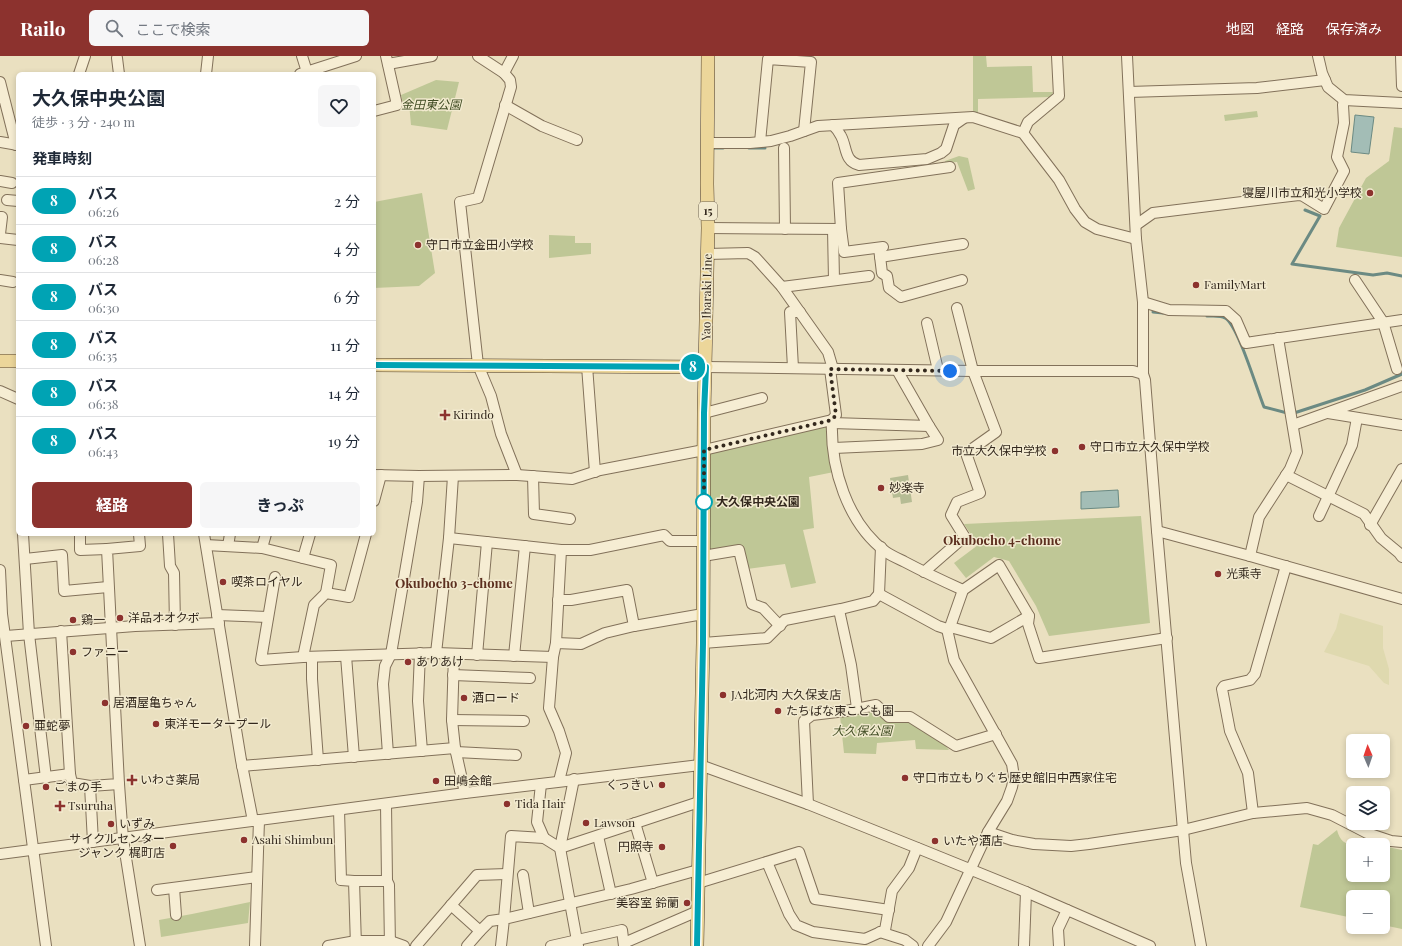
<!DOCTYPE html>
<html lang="ja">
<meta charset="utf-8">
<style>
body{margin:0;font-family:"Playfair Display","Noto Sans JP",serif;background:#f6f6f7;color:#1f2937;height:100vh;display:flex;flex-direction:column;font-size:15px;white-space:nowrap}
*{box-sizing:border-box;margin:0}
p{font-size:13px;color:#747a83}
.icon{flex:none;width:22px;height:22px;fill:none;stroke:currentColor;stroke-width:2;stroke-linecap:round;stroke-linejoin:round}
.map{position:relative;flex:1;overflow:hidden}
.details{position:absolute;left:16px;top:16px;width:360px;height:464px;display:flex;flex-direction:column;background:#fff;border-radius:6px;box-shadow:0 2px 6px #0003}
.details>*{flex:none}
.badge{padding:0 8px;border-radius:13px;font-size:14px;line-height:26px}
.needle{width:26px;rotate:358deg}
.fabs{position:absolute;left:1346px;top:678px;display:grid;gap:8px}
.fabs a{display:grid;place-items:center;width:44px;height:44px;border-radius:6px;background:#fff;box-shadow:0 2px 6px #0003;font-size:20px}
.you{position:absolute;width:20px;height:20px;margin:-10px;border:3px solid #fff;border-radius:50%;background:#1a73e8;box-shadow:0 0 0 6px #1a73e833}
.map>.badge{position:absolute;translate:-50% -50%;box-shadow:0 0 0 2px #fff}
h2{padding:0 16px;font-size:15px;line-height:36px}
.round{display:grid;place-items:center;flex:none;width:42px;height:42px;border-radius:6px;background:#f6f6f7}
.overview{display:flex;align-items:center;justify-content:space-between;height:68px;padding:0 16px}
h1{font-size:19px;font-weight:700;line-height:30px}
.cta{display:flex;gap:8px;margin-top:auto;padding:8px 16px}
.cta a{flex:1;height:46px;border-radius:6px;background:#8c322e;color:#fff;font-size:16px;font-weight:700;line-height:46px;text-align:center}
.cta a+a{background:#f6f6f7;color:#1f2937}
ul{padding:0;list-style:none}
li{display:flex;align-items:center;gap:12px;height:48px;padding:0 16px;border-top:1px solid #e0e1e3}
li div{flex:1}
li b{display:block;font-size:15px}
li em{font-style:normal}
li .badge{min-width:44px;font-weight:700;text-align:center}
header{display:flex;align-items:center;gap:24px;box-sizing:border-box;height:56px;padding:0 20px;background:#8c322e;color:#fff}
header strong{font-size:19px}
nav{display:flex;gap:22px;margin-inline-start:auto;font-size:14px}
.search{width:280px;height:36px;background:#f6f6f7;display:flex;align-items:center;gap:10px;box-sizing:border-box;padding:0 14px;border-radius:6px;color:#747a83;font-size:15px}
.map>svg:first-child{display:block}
</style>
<header>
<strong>Railo</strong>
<div class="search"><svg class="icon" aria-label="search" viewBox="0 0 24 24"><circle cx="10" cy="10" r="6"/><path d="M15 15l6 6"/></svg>ここで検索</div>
<nav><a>地図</a><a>経路</a><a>保存済み</a></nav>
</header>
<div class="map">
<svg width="1402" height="890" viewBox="0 0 1402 890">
<rect width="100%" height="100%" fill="#eae0c0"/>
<polygon fill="#dfd9af" points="1340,557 1383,570 1383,592 1389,613 1389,629 1384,627 1369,610 1324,596 1336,573"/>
<g fill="#bfc796">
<polygon points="973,0 986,0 987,11 1032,10 1033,36 1053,36 1051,41 978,43 978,58 973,57"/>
<polygon points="436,24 459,26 447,74 411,69 409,47 403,47 401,39"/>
<polygon points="1257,55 1258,61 1225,65 1224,59"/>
<polygon points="1394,71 1402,72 1402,201 1336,191 1339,172 1366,122 1389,105"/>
<polygon points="959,100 968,102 975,133 968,135 957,106 945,107 945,105"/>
<polygon points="422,137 435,217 419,230 374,232 374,146"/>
<polygon points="549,179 575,180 575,187 591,187 591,198 549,202"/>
<polygon points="828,369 834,416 809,421 814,472 803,474 816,527 791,532 785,508 747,513 741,491 710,496 709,397"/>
<polygon points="1141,460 1150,567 1049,580 1036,550 1009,505 994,501 966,522 954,507 978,489 964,468"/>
<polygon points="871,653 909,664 944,688 949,694 916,693 915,684 877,687 876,698 844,697 840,660"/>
<path d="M 1337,774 C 1340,785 1344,788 1355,789 L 1359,782 L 1381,789 L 1353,789 L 1353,819 L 1383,819 L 1383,790 L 1402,794 L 1402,873 L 1383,869 L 1383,841 L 1353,841 L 1353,862 L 1300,851 L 1313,788 L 1318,789 Z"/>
<polygon points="250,846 248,867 161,881 159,864 192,858"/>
</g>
<polygon fill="#b6bc94" points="908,419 912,446 901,448 900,441 893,442 890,422"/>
<g fill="#a3bdb6" stroke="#6b8a83">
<polygon points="1355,59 1374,61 1369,98 1351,96"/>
<polygon points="1118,434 1119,451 1081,453 1081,436"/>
</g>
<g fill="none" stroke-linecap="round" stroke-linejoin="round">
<g stroke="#6b8a83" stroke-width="3">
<polyline points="713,92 723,92"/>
<polyline points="749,92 765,92"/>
<polyline points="1305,154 1320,160 1292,208 1373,219 1387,217 1402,220"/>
<polyline points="1153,256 1163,257"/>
<path d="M 1207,260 C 1212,260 1221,259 1225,262 C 1238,269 1257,334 1264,351 L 1291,358 L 1365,334 L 1402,318"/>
</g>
<defs>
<g id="minor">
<polyline points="302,0 307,16"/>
<polyline points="478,0 504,17"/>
<polyline points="513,0 504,17 510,24 511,31 478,142 460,146 478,309 491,340 501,378 517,419"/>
<polyline points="1127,0 1136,183 1143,246 1143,318"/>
<polyline points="1318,0 1322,17 1328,31 1344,44 1402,47"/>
<polyline points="1401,0 1402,30"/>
<polyline points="117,2 119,18"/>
<polyline points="388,8 432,0"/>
<polyline points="79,18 85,0"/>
<polyline points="206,18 208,0"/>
<polyline points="300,18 356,0"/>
<polyline points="0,26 16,89"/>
<polyline points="1129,36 1257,32 1325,24"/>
<polyline points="505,49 542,70 577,84"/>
<polyline points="374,55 397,49 386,0"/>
<path d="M 833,69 C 836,72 839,76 841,80 C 847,91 844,105 859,109 L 927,103 L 941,97 L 946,93 L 954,69 L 964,62"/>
<polyline points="1023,77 1028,66 1059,40 1057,0"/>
<polyline points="0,86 18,89"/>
<polyline points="760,86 768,3 811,6 804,75"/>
<polyline points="707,87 750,87 771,85 790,80 818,70 973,61 1023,77 1059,124 1075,153 1085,166 1097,173 1136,183"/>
<polyline points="784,92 785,173"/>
<polyline points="0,125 12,127"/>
<polyline points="7,144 18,145"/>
<polyline points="0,161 2,161 0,178"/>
<polyline points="1136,169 1153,157 1299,139 1303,140 1324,153 1344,115 1337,101 1344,67 1343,49 1344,44"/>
<polyline points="708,172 841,173 844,196 883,191"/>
<polyline points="833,173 834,224"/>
<polyline points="841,173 838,127 950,111"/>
<polyline points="0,182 18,184"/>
<polyline points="879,192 882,217 887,220 889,232 901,241 962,224"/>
<polyline points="707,198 748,197 755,201 782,231 828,296 833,313"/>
<polyline points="880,201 963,188"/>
<polyline points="0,224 13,226"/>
<polyline points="1355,224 1383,266 1397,313"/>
<polyline points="782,231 869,220"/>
<polyline points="1143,246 1169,254 1226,255 1236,264 1246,287 1402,264"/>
<polyline points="927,267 938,314"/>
<polyline points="587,310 595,416"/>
<polyline points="706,311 973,315 1133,315 1143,318 1145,324 1157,475 1183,774 1186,807 1201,890"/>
<polyline points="793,312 790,256 800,256"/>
<polyline points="830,313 836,359 832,364"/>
<polyline points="0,335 18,343"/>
<polyline points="704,357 762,342"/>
<polyline points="1328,357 1402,369"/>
<polyline points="832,367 929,370 897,314"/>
<polyline points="1293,369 1402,330"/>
<polyline points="834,392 922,388 938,384 929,370"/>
<path d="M 374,419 L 419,420 L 517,419 L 572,423 L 600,414 L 704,394 L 832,364 C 830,411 847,467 886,496 C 892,500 899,503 905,506 C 924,516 943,525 963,534"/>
<polyline points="1286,419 1364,458 1381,482 1399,497 1402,501"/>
<polyline points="533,420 534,458 570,463"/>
<polyline points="374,445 381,419"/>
<polyline points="1319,460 1352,389 1357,362"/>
<polyline points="1370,469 1402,413"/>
<polyline points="1157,475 1250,500 1402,543"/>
<polyline points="23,478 29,578 46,722"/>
<polyline points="80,478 80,494 107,493"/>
<polyline points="168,478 170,510 174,517 175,569"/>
<polyline points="204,478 241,704 253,765"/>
<polyline points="449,482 561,494 590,494 664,479 670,485 704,485"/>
<polyline points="206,489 262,492 331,509 326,537"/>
<polyline points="228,490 230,478"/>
<polyline points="262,492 266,478"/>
<polyline points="703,500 739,494 752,548 763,552 780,570"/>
<polyline points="1250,500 1259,461 1290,413 1297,396 1278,282"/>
<polyline points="303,502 310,478"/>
<polyline points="25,503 62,499 64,535 108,531"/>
<polyline points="0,514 2,558 46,890"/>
<polyline points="924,516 963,482 964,480 951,459 957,446 980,437 967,400 972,393 996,376 973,315 957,252"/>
<polyline points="275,521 261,604 303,601 436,597 553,601 556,587 581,588 605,577 634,570 703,558"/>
<polyline points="879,538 938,570 947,573"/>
<polyline points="558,544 571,544 627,534 634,570"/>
<polyline points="839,554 851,609 857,652"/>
<polyline points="217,559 268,561"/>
<polyline points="950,571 991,582 1029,560"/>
<polyline points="61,575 70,718 72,727 90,730 93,786"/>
<polyline points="6,580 135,570 219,567"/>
<polyline points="556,587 561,494"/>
<polyline points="703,587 767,582 785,564 841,553 873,545 879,538 881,491"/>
<polyline points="420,597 418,645 422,695"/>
<polyline points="436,597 449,482 453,420"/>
<polyline points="454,598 452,664 455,692 465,737"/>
<polyline points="477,599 487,486"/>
<polyline points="346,600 354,701"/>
<polyline points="514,600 525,490"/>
<polyline points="303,601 314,549 326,537 349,541 366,478"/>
<polyline points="312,601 312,623 318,704"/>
<polyline points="553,601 549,652 559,675 566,697 559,725"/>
<polyline points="453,619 530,622"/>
<polyline points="452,664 524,665"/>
<polyline points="456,696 516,699"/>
<polyline points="388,698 383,628 385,610 391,598 417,446 419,420"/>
<polyline points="242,710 455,692"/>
<polyline points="574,723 560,792 578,890"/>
<polyline points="24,724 70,718"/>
<polyline points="119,728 123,783 140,890"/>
<polyline points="541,728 537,766 544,782"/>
<polyline points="90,730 119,728 107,493 140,490 139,478"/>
<polyline points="386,748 387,825 389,829 390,890"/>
<polyline points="808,748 804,665 812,659 846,655 876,649 889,661 910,661 956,690 996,678"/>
<polyline points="339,754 341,824 354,825 356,890"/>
<polyline points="1253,757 1248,717 1230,675 1222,633 1224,630 1250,624 1255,618 1286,510"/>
<polyline points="635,767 653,827"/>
<polyline points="988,776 1012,784 1034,788 1071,790 1089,788 1183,774 1253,757 1307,752 1332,759 1367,777 1391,785 1402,786"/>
<polyline points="598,780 611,838"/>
<polyline points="560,792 699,746"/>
<polyline points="0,798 465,737 700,709 808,748 920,793 1026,836 1150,890"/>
<polyline points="767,806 789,858 796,869 813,876 865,883 885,874 892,835 909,812 917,792"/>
<polyline points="523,819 529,857"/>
<polyline points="354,825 387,825"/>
<polyline points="698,827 799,796 815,843 889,854"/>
<polyline points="174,832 176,859"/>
<polyline points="157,834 257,821"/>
<polyline points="451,849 480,875"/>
<polyline points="880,876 905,884 913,890"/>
<polyline points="624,887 698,855"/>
<polyline points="255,890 259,764"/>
<polyline points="328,890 356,885 390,885 404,890"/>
<polyline points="416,890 477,819 507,818"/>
<polyline points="467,890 480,875 490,865 504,863 511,780 544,782 560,792"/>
<polyline points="501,890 504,863 631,833 698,814"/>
<polyline points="551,890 622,874 624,890"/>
<polyline points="928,890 946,866 988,776 1007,745 1012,731 1014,721 1012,708 954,604 947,573 950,571 963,534 999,509 1029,560 1028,568 1039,602 1167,582"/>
<polyline points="1024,890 1026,836"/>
<polyline points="1059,890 1058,873 1067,854"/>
</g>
<g id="major">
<polyline points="0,305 18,305"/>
<polyline points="374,309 706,311"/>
<polyline points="697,890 703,587 704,357 708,172 707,128 708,0"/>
</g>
</defs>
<use href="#minor" stroke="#82715a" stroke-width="12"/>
<use href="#major" stroke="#503f2e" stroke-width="14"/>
<use href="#minor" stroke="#f6edd3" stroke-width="10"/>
<use href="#major" stroke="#ecd69a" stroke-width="13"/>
</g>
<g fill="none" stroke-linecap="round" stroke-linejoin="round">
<defs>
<polyline id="line" points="374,309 706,311 704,357 703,587 697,890"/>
</defs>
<use href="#line" stroke="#fff" stroke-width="9"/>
<use href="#line" stroke="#00a3b4" stroke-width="6"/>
<polyline stroke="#33281d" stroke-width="4" stroke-dasharray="0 7.2" points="704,446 704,394 832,364 836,359 830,313 950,315"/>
</g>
<g fill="#8c322e" stroke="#f2eacf" stroke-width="1.5">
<circle cx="1370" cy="137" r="4"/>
<circle cx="418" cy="189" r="4"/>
<circle cx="1196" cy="229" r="4"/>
<path d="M443 353h4v4h4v4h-4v4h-4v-4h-4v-4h4z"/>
<circle cx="1082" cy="391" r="4"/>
<circle cx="1055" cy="395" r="4"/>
<circle cx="881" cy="432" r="4"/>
<circle cx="1218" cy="518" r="4"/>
<circle cx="223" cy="526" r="4"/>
<circle cx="120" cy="562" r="4"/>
<circle cx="73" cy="564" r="4"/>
<circle cx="73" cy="596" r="4"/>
<circle cx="408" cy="606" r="4"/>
<circle cx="723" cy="639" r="4"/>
<circle cx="464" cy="642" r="4"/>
<circle cx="105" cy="647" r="4"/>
<circle cx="778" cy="655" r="4"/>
<circle cx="156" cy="668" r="4"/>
<circle cx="26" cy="670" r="4"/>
<circle cx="905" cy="722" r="4"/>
<path d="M130 718h4v4h4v4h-4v4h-4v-4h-4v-4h4z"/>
<circle cx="436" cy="725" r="4"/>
<circle cx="662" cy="729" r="4"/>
<circle cx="46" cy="731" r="4"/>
<circle cx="507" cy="748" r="4"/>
<path d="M58 744h4v4h4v4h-4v4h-4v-4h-4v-4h4z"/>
<circle cx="586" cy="767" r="4"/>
<circle cx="111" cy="768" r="4"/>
<circle cx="244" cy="784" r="4"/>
<circle cx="935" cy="785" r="4"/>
<circle cx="173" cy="790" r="4"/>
<circle cx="662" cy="791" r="4"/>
<circle cx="687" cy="847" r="4"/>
</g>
<circle fill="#fff" stroke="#00a3b4" stroke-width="2" cx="704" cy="446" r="8"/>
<g text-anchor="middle" stroke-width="3" stroke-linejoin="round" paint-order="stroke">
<rect fill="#f2eacf" stroke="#6c6252" stroke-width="1" x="699" y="146" width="18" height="18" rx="3"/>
<g font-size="11" font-weight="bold" fill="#33281d">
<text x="708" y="159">15</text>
</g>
<g font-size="12" font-style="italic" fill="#424e25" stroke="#f2eacf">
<text x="431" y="53">金田東公園</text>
<text x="862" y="679">大久保公園</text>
</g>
<g font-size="12" fill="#33281d" stroke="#f2eacf" text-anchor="start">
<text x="1362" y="141" text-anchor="end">寝屋川市立和光小学校</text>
<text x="426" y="193">守口市立金田小学校</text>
<text x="1204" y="233">FamilyMart</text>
<text x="453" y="363">Kirindo</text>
<text x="1090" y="395">守口市立大久保中学校</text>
<text x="1047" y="399" text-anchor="end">市立大久保中学校</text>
<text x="889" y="436">妙楽寺</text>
<text x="1226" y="522">光乘寺</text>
<text x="231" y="530">喫茶ロイヤル</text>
<text x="128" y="566">洋品オオクボ</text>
<text x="81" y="568">鶏一</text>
<text x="81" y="600">ファニー</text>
<text x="416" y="610">ありあけ</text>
<text x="731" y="643">JA北河内 大久保支店</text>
<text x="472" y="646">酒ロード</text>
<text x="113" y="651">居酒屋亀ちゃん</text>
<text x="786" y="659">たちばな東こども園</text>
<text x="164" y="672">東洋モータープール</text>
<text x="34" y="674">亜蛇夢</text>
<text x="913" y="726">守口市立もりぐち歴史館旧中西家住宅</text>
<text x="140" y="728">いわさ薬局</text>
<text x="444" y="729">田嶋会館</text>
<text x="654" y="733" text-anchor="end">くっきい</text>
<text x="54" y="735">ごまの手</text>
<text x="515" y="752">Tida Hair</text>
<text x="68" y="754">Tsuruha</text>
<text x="594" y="771">Lawson</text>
<text x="119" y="772">いずみ</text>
<text x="165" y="787" text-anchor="end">サイクルセンター<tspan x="165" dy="14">ジャンク 梶町店</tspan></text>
<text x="252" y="788">Asahi Shimbun</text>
<text x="943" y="789">いたや酒店</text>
<text x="654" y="795" text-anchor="end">円照寺</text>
<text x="679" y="851" text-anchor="end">美容室 鈴蘭</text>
</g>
<g font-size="12" fill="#33281d" stroke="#f2eacf">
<text transform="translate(707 241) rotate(-89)" y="4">Yao Ibaraki Line</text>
</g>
<g font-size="12" font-weight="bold" fill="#33281d" stroke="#f2eacf" text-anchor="start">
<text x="716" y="450">大久保中央公園</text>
</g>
<g font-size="13" font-weight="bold" fill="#5c2f1f" stroke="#f2eacf">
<text x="1002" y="489">Okubocho 4-chome</text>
<text x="454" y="532">Okubocho 3-chome</text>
</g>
</g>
</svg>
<div class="fabs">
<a><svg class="needle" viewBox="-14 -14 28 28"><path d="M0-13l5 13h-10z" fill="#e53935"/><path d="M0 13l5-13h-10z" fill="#747a83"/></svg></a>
<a><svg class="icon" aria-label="layers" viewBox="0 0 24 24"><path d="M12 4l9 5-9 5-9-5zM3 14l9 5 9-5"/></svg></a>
<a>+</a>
<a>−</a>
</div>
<div class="you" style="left:950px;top:315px"></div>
<b class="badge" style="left:693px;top:311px;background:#00a3b4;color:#fff">8</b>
<section class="details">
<div class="overview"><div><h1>大久保中央公園</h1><p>徒歩 · 3 分 · 240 m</p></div><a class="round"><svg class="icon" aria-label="heart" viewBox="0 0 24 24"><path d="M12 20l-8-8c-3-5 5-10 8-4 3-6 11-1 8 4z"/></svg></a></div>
<h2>発車時刻</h2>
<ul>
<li><span class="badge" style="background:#00a3b4;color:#fff">8</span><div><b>バス</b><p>06:26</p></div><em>2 分</em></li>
<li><span class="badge" style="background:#00a3b4;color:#fff">8</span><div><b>バス</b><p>06:28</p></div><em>4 分</em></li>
<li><span class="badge" style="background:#00a3b4;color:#fff">8</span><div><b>バス</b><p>06:30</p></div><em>6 分</em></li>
<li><span class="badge" style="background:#00a3b4;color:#fff">8</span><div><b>バス</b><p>06:35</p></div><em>11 分</em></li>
<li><span class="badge" style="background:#00a3b4;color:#fff">8</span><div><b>バス</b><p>06:38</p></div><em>14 分</em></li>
<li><span class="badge" style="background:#00a3b4;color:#fff">8</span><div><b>バス</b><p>06:43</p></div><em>19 分</em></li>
</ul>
<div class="cta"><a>経路</a><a>きっぷ</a></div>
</section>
</div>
